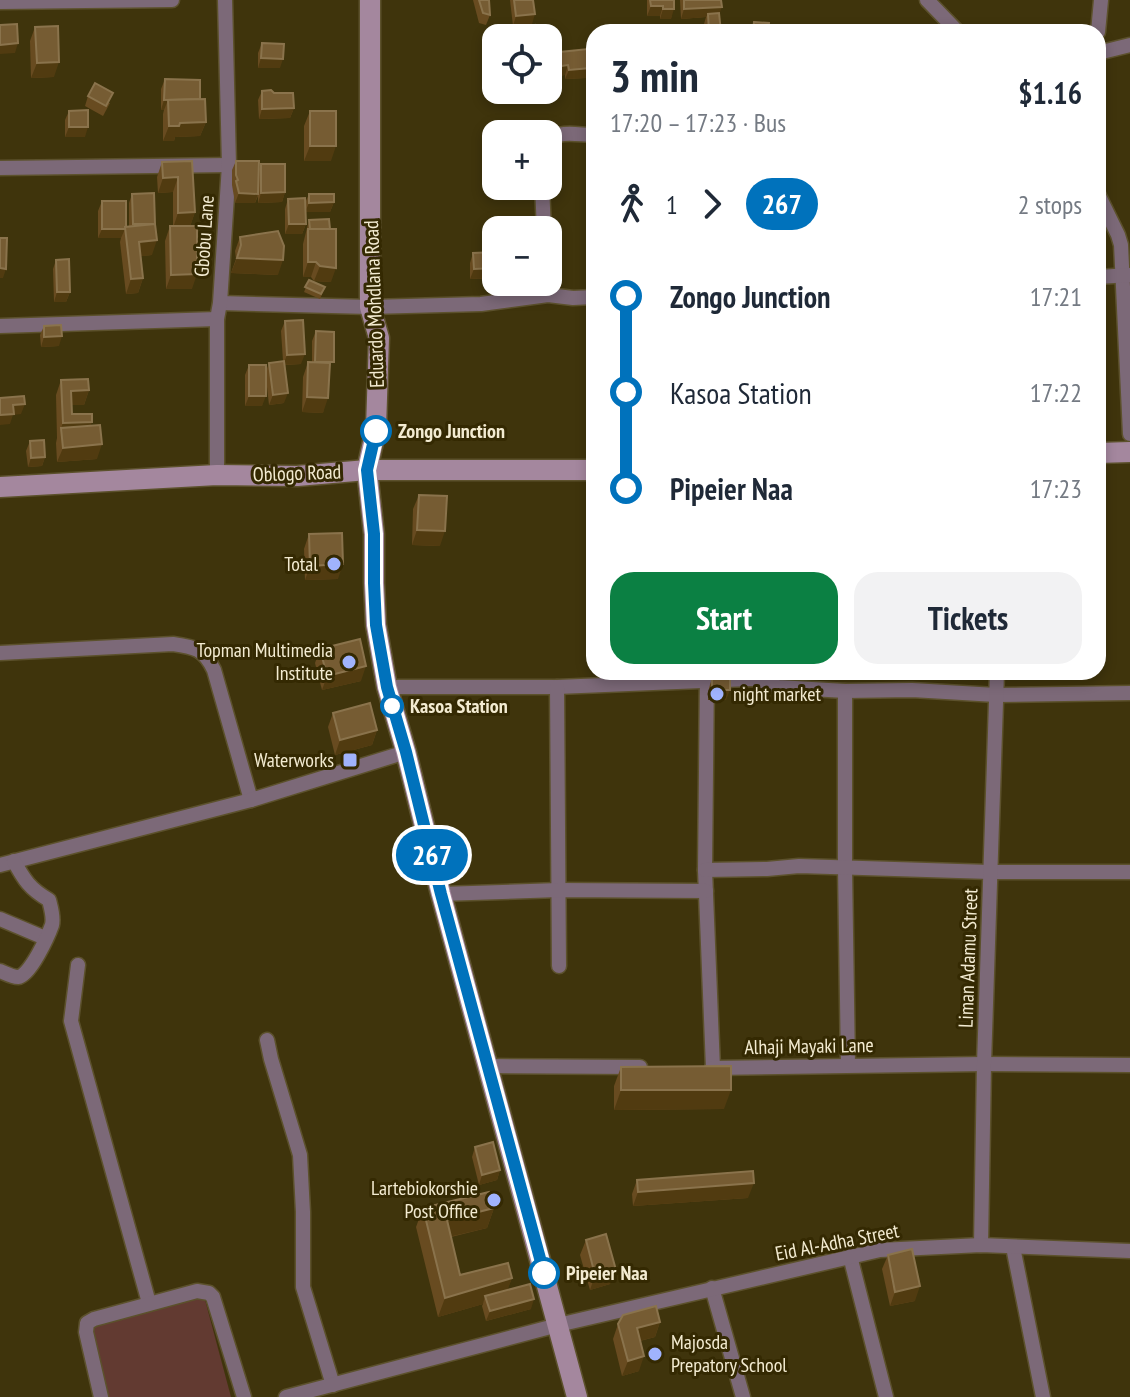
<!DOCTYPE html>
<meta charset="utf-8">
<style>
body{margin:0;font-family:"PT Sans Narrow",sans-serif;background:#f2f2f3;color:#1f2937;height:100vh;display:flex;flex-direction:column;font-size:30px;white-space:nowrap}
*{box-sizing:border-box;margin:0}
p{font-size:26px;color:#747a83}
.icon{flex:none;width:44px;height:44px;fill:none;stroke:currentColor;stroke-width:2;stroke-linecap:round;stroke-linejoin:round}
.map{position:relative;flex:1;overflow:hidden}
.details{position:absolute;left:586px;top:24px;width:520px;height:656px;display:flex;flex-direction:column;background:#fff;border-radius:24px;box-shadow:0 4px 12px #0003}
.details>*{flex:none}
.badge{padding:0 16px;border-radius:26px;font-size:28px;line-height:52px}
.tools{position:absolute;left:482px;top:24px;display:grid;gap:16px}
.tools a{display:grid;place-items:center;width:80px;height:80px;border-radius:16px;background:#fff;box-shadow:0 4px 12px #0003;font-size:40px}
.map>.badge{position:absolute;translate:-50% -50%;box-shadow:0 0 0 4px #fff}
.legs{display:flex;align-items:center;gap:12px;height:88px;padding:0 24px;font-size:26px}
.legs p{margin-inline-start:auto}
.summary{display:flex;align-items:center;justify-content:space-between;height:136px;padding:0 24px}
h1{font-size:44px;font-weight:800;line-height:60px}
.primary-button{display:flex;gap:16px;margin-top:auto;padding:16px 24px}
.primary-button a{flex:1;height:92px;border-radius:24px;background:#0b8043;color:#fff;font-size:32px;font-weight:800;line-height:92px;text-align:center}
.primary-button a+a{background:#f2f2f3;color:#1f2937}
ul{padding:0 24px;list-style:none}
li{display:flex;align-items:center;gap:28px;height:96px;font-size:30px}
li i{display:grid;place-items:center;width:12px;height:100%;margin:0 10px;background:currentColor}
li i::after{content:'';width:20px;height:20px;margin:-10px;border:6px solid;border-radius:50%;background:#fff}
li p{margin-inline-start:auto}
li:first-child i{background:linear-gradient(#0000 50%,currentColor 0)}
li:last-child i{background:linear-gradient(currentColor 50%,#0000 0)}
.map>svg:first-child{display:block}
</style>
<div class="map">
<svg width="1130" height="1397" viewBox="0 0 1130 1397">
<rect width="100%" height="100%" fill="#3f340c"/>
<polygon fill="#623a31" points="204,1296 231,1397 107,1397 88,1328"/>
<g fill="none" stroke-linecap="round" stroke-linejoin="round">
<defs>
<g id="street">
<polyline points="927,0 958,32"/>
<polyline points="0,2 172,0"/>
<polyline points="1098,32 1101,0"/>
<polyline points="1098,53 1130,45"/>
<path d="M 548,140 C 561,130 578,135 594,135"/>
<polyline points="0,168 229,165"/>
<polyline points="542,186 544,230"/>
<polyline points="1098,194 1118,235 1121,245 1130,434"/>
<polyline points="1098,277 1130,275"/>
<polyline points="220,303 370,307 481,304 548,295 573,298 594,297"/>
<polyline points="0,326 217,319"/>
<polyline points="217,475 217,319 220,303 229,165 225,0"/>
<path d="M 0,653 L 173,644 C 195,647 204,649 214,670 L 251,800"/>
<polyline points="707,672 705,870 713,1068"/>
<polyline points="387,687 557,687 749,679 757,679 778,687 845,691 912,690 996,695 1130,693"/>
<polyline points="557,687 559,966"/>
<polyline points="845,691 845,868 848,1065"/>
<polyline points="0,865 251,800 406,752"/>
<polyline points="705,870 767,869 799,866 990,872 1130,872"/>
<polyline points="441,894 559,890 706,891"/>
<polyline points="0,919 45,938"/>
<polyline points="78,965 71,1021 149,1303"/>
<path d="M 0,971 C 5,973 12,977 18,977 C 30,976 48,936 52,925 C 54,917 51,908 49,900 C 30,889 24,880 14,861"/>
<polyline points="267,1040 271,1059 300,1155 303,1212 303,1287 333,1385"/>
<polyline points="488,1066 640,1067"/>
<polyline points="712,1068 984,1064 1130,1065"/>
<polyline points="981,1245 984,1064 997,672"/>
<polyline points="1013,1247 1043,1397"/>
<polyline points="850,1256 886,1397"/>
<polyline points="712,1288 743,1397"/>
<polyline points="101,1397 86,1332 87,1323 94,1319 197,1291 209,1293 213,1297 244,1397"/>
<polyline points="286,1397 558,1325 880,1250 981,1245 1130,1251"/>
</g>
<g id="secondary">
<polyline points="370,0 370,307 379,338 376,428 367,470 374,534 374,583 376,625 387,687 406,752 441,894 577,1397"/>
<polyline points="1098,453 1130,452"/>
<polyline points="0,487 217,475 297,476 367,470 594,470"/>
</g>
</defs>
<use href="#street" stroke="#5c512c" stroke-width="17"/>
<use href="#secondary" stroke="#5c512c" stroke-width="23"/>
<use href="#street" stroke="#7c6978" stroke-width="14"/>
<use href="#secondary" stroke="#a4879e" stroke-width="20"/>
</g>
<g fill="#684b20">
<polygon points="473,0 489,0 490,15 486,25 479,23"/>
<polygon points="510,0 533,0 532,24 513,26"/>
<polygon points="647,0 674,0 671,19 660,19 660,16 647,16"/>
<polygon points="680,0 721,0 719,14 721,32 705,32 704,24 706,17 681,19"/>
<polygon points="536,25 549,27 550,44 548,50 548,38 533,38 533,34"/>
<polygon points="35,27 54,77 31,78 30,41"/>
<polygon points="262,43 280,68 258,68 258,53"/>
<polygon points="560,52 586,78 565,79 565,75 558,76 557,62"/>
<polygon points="165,79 200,99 206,122 200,136 175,137 174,141 163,141 163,114 164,110 161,110 161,89"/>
<polygon points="262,91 294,108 290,118 259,119 258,100"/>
<polygon points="88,96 110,103 103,116 85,106"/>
<polygon points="69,111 85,137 65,137 65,120"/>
<polygon points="310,111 331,161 304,161 304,126"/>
<polygon points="192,161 195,212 190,226 192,289 166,289 165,241 170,226 173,226 173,192 158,193 157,177 162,162"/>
<polygon points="236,161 259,169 261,164 285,192 282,202 258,203 258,196 255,203 235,203 232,185 232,170"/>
<polygon points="132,194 152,255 141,256 143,278 138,293 126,294 120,242 121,238 98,238 98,211 102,201 126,227 129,227 129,203"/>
<polygon points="309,194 334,202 330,212 306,212 306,224 302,234 285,234 285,209 288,199 305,203"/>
<polygon points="309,220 331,282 314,281 311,277 303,277 303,244"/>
<polygon points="240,237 278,275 231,273 236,259 235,251"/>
<polygon points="496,252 496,278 470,279 470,263 473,253"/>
<polygon points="56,260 70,292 66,302 54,302 53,269"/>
<polygon points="309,280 325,287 320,299 304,292"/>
<polygon points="285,321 301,364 285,365 284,403 269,405 266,378 262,406 245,406 245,375 249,365 266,371 269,363 283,361 281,331"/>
<polygon points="44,326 59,346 41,347 40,335"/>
<polygon points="316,331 330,372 323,413 302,412 303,377 308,362 312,362 312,341"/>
<polygon points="61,380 89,390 84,405 71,405 72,414 91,426 97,459 57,462 56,443 57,438 56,395"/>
<polygon points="30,441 45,457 42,466 28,467 26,451"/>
<polygon points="419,495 440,546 412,545 413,509"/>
<polygon points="309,534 338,579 305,580 304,549"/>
<polygon points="320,649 361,681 322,690 315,663"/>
<polygon points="712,678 726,700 708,700 709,688"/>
<polygon points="333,713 377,730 372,745 335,755 328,727"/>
<polygon points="621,1067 724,1109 614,1110 614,1086"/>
<polygon points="475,1147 500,1170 497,1180 479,1185 472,1157"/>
<polygon points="637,1180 748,1198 633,1206 632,1194"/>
<polygon points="423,1208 494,1208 487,1228 451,1237 460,1275 512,1278 507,1290 531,1309 486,1321 482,1306 483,1304 438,1317 416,1227"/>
<polygon points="586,1240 610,1284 590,1290 580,1255"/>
<polygon points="888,1255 915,1301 890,1306 882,1269"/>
<polygon points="660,1322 655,1337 640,1341 639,1371 622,1376 613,1339 618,1324"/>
</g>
<g fill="#513b10">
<polygon points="651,6 663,6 660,16 647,16"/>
<polygon points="722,7 718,17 708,14 706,17 681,19 684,9"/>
<polygon points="663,9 674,9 671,19 660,19"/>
<polygon points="535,14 532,24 513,26 516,16"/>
<polygon points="18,43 15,53 0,54 0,45"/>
<polygon points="261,58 283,59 280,68 258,68"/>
<polygon points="59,62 54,77 31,78 37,63"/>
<polygon points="568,65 565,75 558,76 561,66"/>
<polygon points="590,68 586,78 565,79 569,70"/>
<polygon points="548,69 554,69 550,79 548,79"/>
<polygon points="164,100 168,100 164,110 161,110"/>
<polygon points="294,108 290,118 259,119 262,109"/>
<polygon points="206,122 200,136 175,137 174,141 163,141 169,126 180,123"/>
<polygon points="69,127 88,127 85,137 65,137"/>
<polygon points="310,146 336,146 331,161 304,161"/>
<polygon points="178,177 173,192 158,193 163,178"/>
<polygon points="285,192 282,202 258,203 261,193"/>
<polygon points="239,193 258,194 255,203 235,203"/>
<polygon points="334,202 330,212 305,212 309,203"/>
<polygon points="195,212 190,227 173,228 178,213"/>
<polygon points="289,224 306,224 302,234 285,234"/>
<polygon points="102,229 125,229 121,238 98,238"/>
<polygon points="157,240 152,255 134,257 139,242"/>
<polygon points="237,258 283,260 278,275 231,273"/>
<polygon points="308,262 316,262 311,277 303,277"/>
<polygon points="320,266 336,268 331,282 314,281"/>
<polygon points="0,268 6,269 3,278 0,278"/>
<polygon points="496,268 496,278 470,279 474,269"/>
<polygon points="197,274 192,289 166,289 171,275"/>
<polygon points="143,278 138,293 126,294 131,279"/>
<polygon points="57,292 70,292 66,302 54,302"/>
<polygon points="62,336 59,346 41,347 44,337"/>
<polygon points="305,354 301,364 283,365 287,355"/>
<polygon points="89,390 84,405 66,405 71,391"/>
<polygon points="288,393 284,403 269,405 273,395"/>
<polygon points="249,396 266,396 262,406 245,406"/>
<polygon points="307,397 328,398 323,413 302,412"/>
<polygon points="25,404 21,414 13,415 10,424 0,425 0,415 13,405"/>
<polygon points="92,422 87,437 61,428 57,438 63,423"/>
<polygon points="102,444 97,459 57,462 63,448"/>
<polygon points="45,457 42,466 28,467 31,458"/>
<polygon points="417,530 445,531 440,546 412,545"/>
<polygon points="343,564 338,579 305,580 310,566"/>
<polygon points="366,666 361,681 322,690 327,676"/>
<polygon points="712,690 730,690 726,700 708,700"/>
<polygon points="377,730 372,745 335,755 340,740"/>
<polygon points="621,1090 731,1090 724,1109 614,1110"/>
<polygon points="500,1170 497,1180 479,1185 482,1175"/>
<polygon points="754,1183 748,1198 633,1206 638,1192"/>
<polygon points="494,1208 487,1228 440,1239 447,1220"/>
<polygon points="616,1270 610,1284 590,1290 595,1275"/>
<polygon points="512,1278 505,1297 485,1296 483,1304 438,1317 445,1298"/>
<polygon points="920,1286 915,1301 890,1306 895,1292"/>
<polygon points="534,1299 531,1309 486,1321 490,1311"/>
<polygon points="660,1322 655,1337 631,1343 637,1328"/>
<polygon points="644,1356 639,1371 622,1376 628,1361"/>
</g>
<g fill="#765c33" stroke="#8a734c" stroke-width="2">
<polygon points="479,0 489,0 490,15 483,13"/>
<polygon points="514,0 533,0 535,14 516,16"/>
<polygon points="650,0 674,0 674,9 663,9 663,6 651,6"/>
<polygon points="684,0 721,0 722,7 684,9"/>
<polygon points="719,13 721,32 709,32 708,14"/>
<polygon points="754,22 769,23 768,32 753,32"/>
<polygon points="17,24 18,43 0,45 0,25"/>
<polygon points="536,25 549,27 550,44 548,44 548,38 537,38"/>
<polygon points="791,25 803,26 819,31 790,32"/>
<polygon points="58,26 59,62 37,63 35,27"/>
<polygon points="262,43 284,44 283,59 261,58"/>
<polygon points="552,49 554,69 548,69 548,50"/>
<polygon points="588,49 590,68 569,70 568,65 561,66 560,52"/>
<polygon points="165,79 200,80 200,99 164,100"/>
<polygon points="95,83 113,93 106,106 88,96"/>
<polygon points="271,90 274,93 293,93 294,108 262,109 262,91"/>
<polygon points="205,99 206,122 180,123 179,126 169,126 168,100"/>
<polygon points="88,110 88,127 69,127 69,111"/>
<rect x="310" y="111" width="26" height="35"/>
<polygon points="192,161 195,212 178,213 178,177 163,178 162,162"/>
<polygon points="236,161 259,161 258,194 239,193 236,181 238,180 236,175"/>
<polygon points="261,164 285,164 285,192 261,193"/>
<polygon points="154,193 155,224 133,224 132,194"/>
<polygon points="309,194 334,194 334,202 309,203"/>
<polygon points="305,198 306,224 289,224 288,199"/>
<rect x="102" y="201" width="24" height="28"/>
<polygon points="329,219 330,229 310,229 309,220"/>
<polygon points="155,224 157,240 139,242 143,278 131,279 125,227"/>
<polygon points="170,226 197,226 197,274 171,275"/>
<polygon points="308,229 336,229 336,268 320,266 316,262 308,262"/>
<polygon points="278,231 284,246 283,260 237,258 241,245 240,237"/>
<polygon points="0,238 7,238 6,269 0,268"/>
<polygon points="496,252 496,268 474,269 473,253"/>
<polygon points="69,259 70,292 57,292 56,260"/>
<polygon points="309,280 325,287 321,294 305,287"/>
<polygon points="303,320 305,354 287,355 285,321"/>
<polygon points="61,325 62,336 44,337 44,326"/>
<polygon points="316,331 334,332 334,362 315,362"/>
<polygon points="284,361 288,393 273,395 269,363"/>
<polygon points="308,362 330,363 328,398 307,397"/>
<rect x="249" y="365" width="17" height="31"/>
<polygon points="88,379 89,390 71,391 72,414 92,414 92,422 63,423 61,380"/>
<polygon points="24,396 25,404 13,405 14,414 0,415 0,398"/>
<polygon points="100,425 102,444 63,448 61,428"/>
<polygon points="44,440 45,457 31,458 30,441"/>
<polygon points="419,495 447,496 445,531 417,530"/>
<polygon points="342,533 343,564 310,566 309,534"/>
<polygon points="360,639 366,666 327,676 320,649"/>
<rect x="712" y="678" width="18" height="12"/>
<polygon points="370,703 377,730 340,740 333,713"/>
<polygon points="731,1066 731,1090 621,1090 621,1067"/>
<polygon points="493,1142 500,1170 482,1175 475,1147"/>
<polygon points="753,1171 754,1183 638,1192 637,1180"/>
<polygon points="489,1192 494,1208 447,1220 460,1275 508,1263 512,1278 445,1298 423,1208"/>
<polygon points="606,1234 616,1270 595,1275 586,1240"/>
<polygon points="912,1249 920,1286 895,1292 888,1255"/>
<polygon points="530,1284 534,1299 490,1311 485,1296"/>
<polygon points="656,1306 660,1322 637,1328 644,1356 628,1361 618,1324 623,1315"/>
</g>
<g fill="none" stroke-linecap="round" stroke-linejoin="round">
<defs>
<polyline id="line-1" points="376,431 367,470 374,534 374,583 376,625 387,687 406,752 441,894 544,1273"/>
</defs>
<use href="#line-1" stroke="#fff" stroke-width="18"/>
<use href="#line-1" stroke="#0072bc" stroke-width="12"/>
</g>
<g fill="#fff" stroke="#0072bc" stroke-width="4">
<circle cx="376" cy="431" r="14"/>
<circle cx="392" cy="706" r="10"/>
<circle cx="544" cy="1273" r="14"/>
</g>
<g fill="#a0b3fd" stroke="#342902" stroke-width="3">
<circle cx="334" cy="564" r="8"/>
<circle cx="349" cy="662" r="8"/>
<circle cx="717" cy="694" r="8"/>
<rect x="342" y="752" width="16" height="16" rx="4"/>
<circle cx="494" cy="1200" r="8"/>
<circle cx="655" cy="1354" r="8"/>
</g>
<g text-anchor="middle" stroke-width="6" stroke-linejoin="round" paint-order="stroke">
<g font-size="20" fill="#f3ebd1" stroke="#342902">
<text transform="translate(204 236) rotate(-86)" y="7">Gbobu Lane</text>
<text transform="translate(374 304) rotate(-92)" y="7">Eduardo Mohdlana Road</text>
<text transform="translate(297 473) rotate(-2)" y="7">Oblogo Road</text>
<text transform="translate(968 958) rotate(-88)" y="7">Liman Adamu Street</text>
<text transform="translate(809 1046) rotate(-1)" y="7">Alhaji Mayaki Lane</text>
<text transform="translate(837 1242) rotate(-11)" y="7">Eid Al-Adha Street</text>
</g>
<g font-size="20" font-weight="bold" fill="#f3ebd1" stroke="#342902" text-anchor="start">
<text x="398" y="438">Zongo Junction</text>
<text x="410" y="713">Kasoa Station</text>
<text x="566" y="1280">Pipeier Naa</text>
</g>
<g font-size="20" fill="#f3ebd1" stroke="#342902" text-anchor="end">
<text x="318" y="571">Total</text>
<text x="333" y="657">Topman Multimedia<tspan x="333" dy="23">Institute</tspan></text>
<text x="733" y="701" text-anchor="start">night market</text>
<text x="334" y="767">Waterworks</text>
<text x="478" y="1195">Lartebiokorshie<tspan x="478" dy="23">Post Office</tspan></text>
<text x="671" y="1349" text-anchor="start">Majosda<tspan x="671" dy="23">Prepatory School</tspan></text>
</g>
</g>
</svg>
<div class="tools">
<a><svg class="icon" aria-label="locate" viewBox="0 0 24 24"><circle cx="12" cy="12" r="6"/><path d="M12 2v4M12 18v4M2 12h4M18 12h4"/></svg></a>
<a>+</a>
<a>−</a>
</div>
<b class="badge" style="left:432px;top:855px;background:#0072bc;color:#fff">267</b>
<section class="details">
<div class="summary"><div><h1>3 min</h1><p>17:20 – 17:23 · Bus</p></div><b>$1.16</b></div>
<div class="legs"><svg class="icon" aria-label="walk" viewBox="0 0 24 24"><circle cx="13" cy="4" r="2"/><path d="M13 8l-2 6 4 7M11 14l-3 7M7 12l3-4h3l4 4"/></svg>1<svg class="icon" aria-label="forward" viewBox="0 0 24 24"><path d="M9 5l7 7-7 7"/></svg><b class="badge" style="background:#0072bc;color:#fff">267</b><p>2 stops</p></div>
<ul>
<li><i style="color:#0072bc"></i><b>Zongo Junction</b><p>17:21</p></li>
<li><i style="color:#0072bc"></i><span>Kasoa Station</span><p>17:22</p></li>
<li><i style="color:#0072bc"></i><b>Pipeier Naa</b><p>17:23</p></li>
</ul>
<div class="primary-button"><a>Start</a><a>Tickets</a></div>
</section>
</div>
